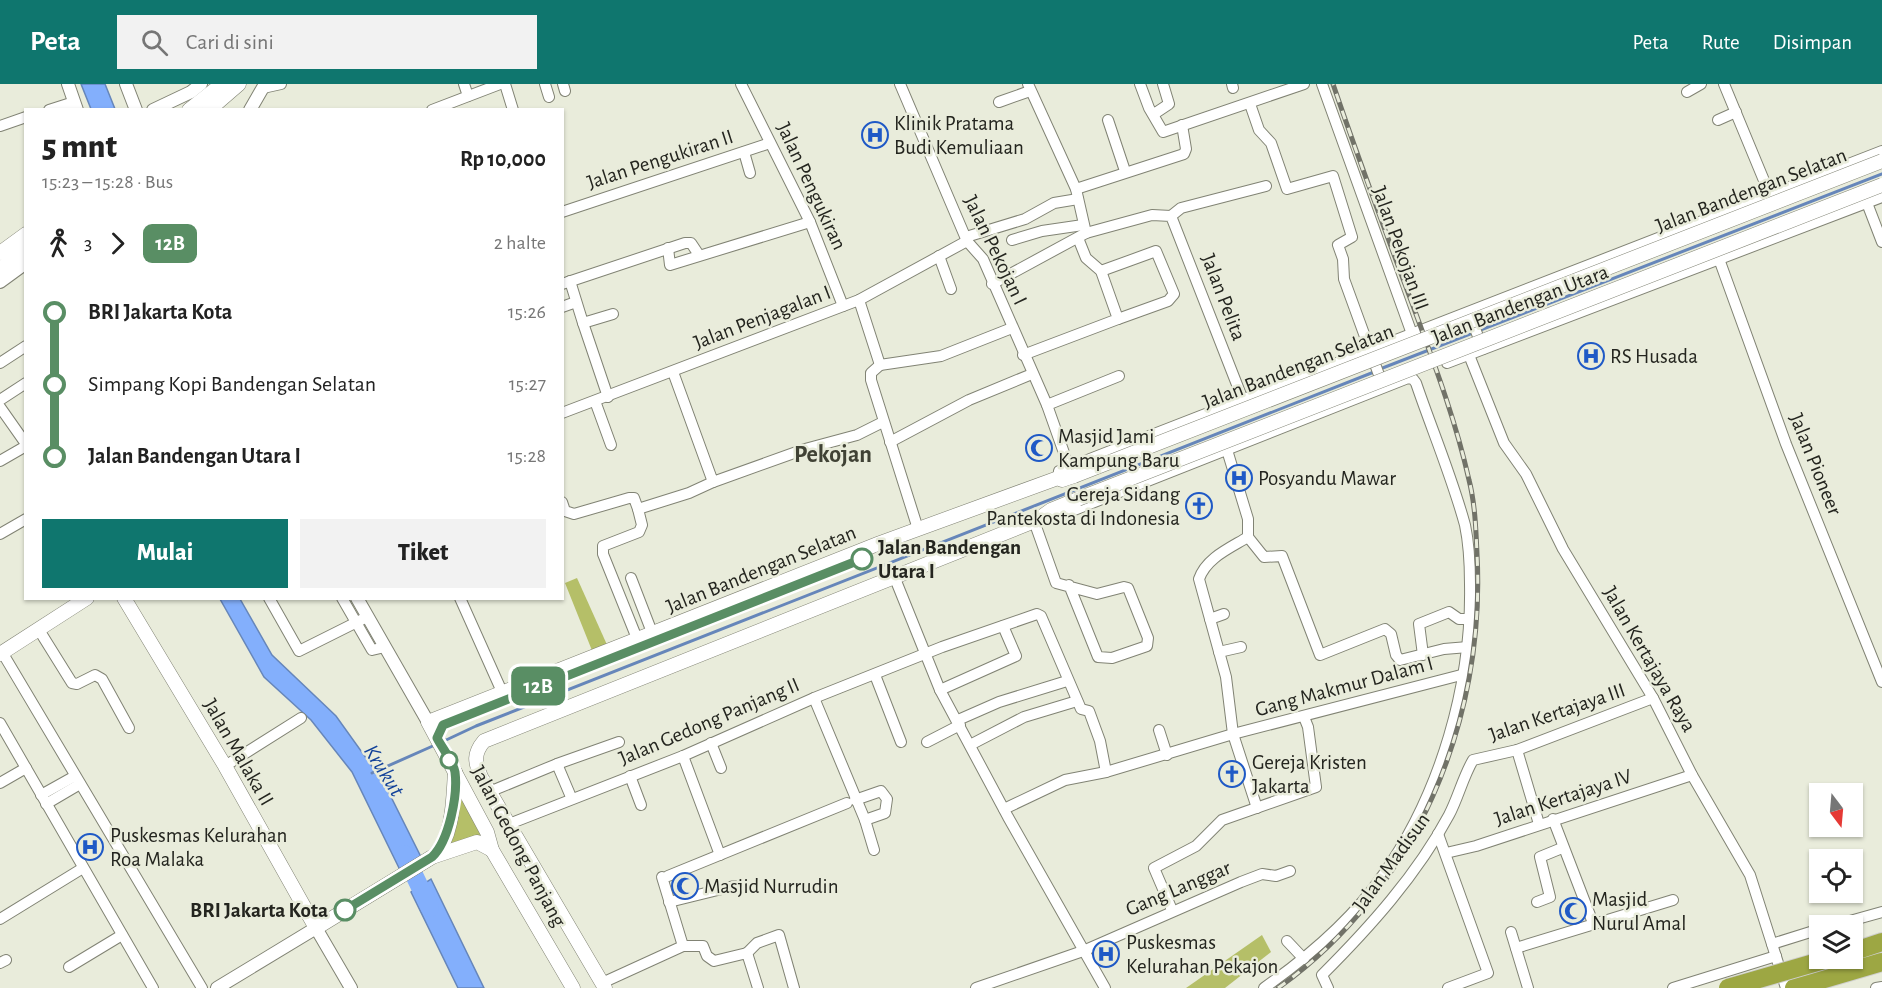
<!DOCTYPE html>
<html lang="id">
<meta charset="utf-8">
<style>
body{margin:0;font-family:"Alegreya Sans",sans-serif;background:#f2f2f2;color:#222;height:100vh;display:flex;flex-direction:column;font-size:22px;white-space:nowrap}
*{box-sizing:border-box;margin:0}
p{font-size:20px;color:#767676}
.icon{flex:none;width:33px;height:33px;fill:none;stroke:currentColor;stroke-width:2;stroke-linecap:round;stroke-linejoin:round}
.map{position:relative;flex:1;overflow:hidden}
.sheet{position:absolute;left:24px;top:24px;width:540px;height:492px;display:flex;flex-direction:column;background:#fff;border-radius:0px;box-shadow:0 2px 4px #0004}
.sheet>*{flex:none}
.badge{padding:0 12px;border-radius:9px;font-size:21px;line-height:39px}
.needle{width:39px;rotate:164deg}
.buttons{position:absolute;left:1809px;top:699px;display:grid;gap:12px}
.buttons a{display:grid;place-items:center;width:54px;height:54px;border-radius:0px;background:#fff;box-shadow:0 2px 4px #0004;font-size:30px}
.map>.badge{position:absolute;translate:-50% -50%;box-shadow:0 0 0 3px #fff}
.legs{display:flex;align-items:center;gap:9px;height:66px;padding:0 18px;font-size:20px}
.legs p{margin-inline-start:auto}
.overview{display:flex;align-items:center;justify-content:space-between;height:102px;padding:0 18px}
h1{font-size:33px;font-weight:800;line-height:45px}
.primary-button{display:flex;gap:12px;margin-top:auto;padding:12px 18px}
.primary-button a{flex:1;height:69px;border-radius:0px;background:#0f766e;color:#fff;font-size:24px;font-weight:800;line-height:69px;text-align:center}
.primary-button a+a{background:#f2f2f2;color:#222}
ul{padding:0 18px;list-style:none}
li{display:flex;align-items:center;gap:21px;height:72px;font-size:22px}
li i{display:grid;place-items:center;width:9px;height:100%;margin:0 8px;background:currentColor}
li i::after{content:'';width:15px;height:15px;margin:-8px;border:4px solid;border-radius:50%;background:#fff}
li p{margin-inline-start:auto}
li:first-child i{background:linear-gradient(#0000 50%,currentColor 0)}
li:last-child i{background:linear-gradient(currentColor 50%,#0000 0)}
header{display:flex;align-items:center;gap:36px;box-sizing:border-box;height:84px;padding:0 30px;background:#0f766e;color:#fff}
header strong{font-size:28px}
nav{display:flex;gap:33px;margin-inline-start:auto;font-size:21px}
.search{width:420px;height:54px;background:#f2f2f2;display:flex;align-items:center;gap:15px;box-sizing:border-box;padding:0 21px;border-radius:0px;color:#767676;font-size:22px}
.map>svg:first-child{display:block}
</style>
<header>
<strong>Peta</strong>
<div class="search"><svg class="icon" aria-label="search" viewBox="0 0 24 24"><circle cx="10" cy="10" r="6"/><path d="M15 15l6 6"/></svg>Cari di sini</div>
<nav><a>Peta</a><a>Rute</a><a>Disimpan</a></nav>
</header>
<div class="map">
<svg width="1882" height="904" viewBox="0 0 1882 904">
<rect width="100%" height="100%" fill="#e9ecdb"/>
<g fill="#b5bf68">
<polygon points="577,494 608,563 593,569 565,499"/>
<polygon points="461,711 482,751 444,764 456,738"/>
<polygon points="1262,851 1271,868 1225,904 1186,904"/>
</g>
<g fill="#83affc" stroke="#6686ba" stroke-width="1.5">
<polygon points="81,0 105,0 115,25 91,25"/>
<polygon points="220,515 240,515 272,571 336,632 384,699 421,773 400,786 352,688 311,636 264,593"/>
<polygon points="431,795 484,904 458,904 411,808"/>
</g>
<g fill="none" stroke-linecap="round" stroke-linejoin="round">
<g stroke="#6686ba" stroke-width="3">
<polyline points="1380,285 1882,90"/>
<polyline points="444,657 476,642 1374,288"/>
<polyline points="372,689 435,661"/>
</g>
<polyline stroke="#83affc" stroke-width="18" points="404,770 430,824"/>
<defs>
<g id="minor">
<polyline points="464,0 468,12"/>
<polyline points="505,0 513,26"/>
<polyline points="545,0 549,13"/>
<polyline points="563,0 565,7"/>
<polyline points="741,0 810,138 843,222"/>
<polyline points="900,0 967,157 983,175 1047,321 1069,383"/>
<polyline points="1028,0 1076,105 1086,149"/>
<polyline points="1140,0 1149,24 1163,48 1304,0"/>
<polyline points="1232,0 1233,4"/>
<polyline points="1322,0 1412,250"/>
<polyline points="1724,0 1770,111"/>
<polyline points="263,4 281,0"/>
<polyline points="1687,8 1701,0"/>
<polyline points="999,18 1030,7"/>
<polyline points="1250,20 1259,46 1271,59 1287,105 1333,92 1352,153 1338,161 1343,175 1344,195 1383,302"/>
<polyline points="49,26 74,18"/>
<polyline points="432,26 500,0"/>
<polyline points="1154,30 1169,20 1163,0"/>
<polyline points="1108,36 1125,87"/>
<polyline points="1718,36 1736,28"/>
<polyline points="0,42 26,33"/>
<polyline points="744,68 750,89"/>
<polyline points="1076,105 1184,70 1186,65 1182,41"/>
<polyline points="1867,119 1882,158"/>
<polyline points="562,128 770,59"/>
<polyline points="1171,132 1181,124 1266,102"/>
<polyline points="966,153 1025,135 1054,119 1078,115"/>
<polyline points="1012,156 1042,147 1083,141"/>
<polyline points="668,164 670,181 810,138"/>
<polyline points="939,172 951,205"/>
<polyline points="1719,175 1786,360 1882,598"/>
<polyline points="1101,187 1156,167 1174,210 1168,217 1118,235"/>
<polyline points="570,197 583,239 613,230"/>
<polyline points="562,200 685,159 691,159 699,171"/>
<polyline points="992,200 1086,149 1152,131 1171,132 1243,316"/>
<polyline points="859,216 880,281 941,272 1012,244"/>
<polyline points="562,223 576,218"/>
<polyline points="1470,232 1483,265"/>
<polyline points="583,239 608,313"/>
<polyline points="1023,271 1118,235 1101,187 1086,174 1078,154"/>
<polyline points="1469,271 1504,359 1526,390 1563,465 1653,614 1692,691 1750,791 1786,904"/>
<polyline points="0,279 26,262"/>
<polyline points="1447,279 1882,113"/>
<polyline points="880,281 871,289 871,296 918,445"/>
<polyline points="673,288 713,398 805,365 857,351 883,338"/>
<polyline points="0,316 26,299"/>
<polyline points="595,317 611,361"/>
<polyline points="1047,321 1119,292"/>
<polyline points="0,323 26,360"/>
<polyline points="562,329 859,216 967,157"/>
<polyline points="890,358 969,316 1032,290"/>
<path d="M 1227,366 L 1248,435 L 1248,453 C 1230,464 1206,474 1199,495 L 1226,593 L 1233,650 L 1257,724"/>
<polyline points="0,377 26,362"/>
<polyline points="1058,394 1059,387 1882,67"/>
<polyline points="562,418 565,427 574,430 629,414 634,414 638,425"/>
<path d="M 1039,436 L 1054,434 L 1408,294 L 1413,295 L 1416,299 C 1432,346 1452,393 1465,441 C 1469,460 1470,480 1470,500 C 1472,601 1441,708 1383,791 C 1352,836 1308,873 1264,904"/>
<polyline points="1034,437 1056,499 1097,510 1124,503 1128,504 1148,554 1147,562 1112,574 1098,573 1069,501"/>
<polyline points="0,450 26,435"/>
<polyline points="1248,453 1264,473 1282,472 1320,571 1385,545 1391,550 1396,571 1400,576 1444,565 1468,563"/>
<polyline points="894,492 940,606 1008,733 1105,904"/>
<polyline points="631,494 653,551"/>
<polyline points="269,514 299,567 367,533"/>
<polyline points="342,514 372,566 385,563"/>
<polyline points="460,514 503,610"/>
<polyline points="1210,535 1224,530"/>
<polyline points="39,546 72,599 77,600 95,591 102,595 129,644"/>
<polyline points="638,557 603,470 603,462 639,448 642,441 638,425 689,409 713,398"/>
<polyline points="2,568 202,904"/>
<polyline points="1219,568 1241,563"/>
<polyline points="1423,571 1419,540 1449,528 1459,535 1470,535"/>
<polyline points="875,591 901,658"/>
<polyline points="940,606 1016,572 1003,542"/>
<polyline points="814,614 865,736 874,766"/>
<polyline points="958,636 999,618 1067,597"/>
<polyline points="0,639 153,904"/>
<polyline points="1159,646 1167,671"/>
<polyline points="927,658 960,641"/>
<polyline points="711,659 721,684"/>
<polyline points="970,661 1024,633 1077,617"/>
<polyline points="1517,666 1539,740"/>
<polyline points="683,672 720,771"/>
<polyline points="225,682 301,634"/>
<polyline points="630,692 641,721"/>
<polyline points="0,699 26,684"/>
<polyline points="489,708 557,680"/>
<polyline points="41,711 75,692"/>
<polyline points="571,713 557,680 619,658"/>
<polyline points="855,716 881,707 887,715 885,729 865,736"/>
<polyline points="46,720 80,700"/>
<polyline points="1004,725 1065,696 1106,688 1233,650 1465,590"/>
<polyline points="1553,735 1593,839"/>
<polyline points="509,740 683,672 814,614 942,563 1037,530 1041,532 1081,625 1089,627 1100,657 1106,688"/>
<polyline points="1438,750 1488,889 1448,904"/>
<polyline points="1446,769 1476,762 1692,691"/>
<polyline points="668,792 847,719"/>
<polyline points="662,793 683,862"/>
<polyline points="669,818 734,802"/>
<polyline points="1537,818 1550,813 1540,773 1562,764"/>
<polyline points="1172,826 1154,784 1196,762 1222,736 1316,703 1308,643 1304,633"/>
<polyline points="0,835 83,784"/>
<polyline points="1832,842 1882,828"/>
<polyline points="1511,848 1528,904"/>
<polyline points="1287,857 1304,875"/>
<polyline points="1772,860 1820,845"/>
<polyline points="1516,864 1673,816"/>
<polyline points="747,869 757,859 779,851 794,904"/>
<polyline points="0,879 6,876"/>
<polyline points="69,883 122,851"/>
<polyline points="602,899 683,862 703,862 707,872 714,877 747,869 758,904"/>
<polyline points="976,904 1083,867 1241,798 1262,790 1276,792 1290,787"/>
<path d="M 1328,904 L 1322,891 C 1369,844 1417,791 1449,731 C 1458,714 1463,693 1473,676 L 1517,666 L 1653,614"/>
<polyline points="1673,904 1776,872"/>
<polyline points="1876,904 1882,903"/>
</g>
<g id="tertiary">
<polyline points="68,0 77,26"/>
<polyline points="126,0 136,26"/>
<polyline points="153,26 191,8 201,0"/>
<polyline points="250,26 265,0"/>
<polyline points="0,198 26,179"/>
<polyline points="357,514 428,638"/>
<polyline points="217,904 316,844 351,904"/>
</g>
<g id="secondary">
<polyline points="189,26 222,0"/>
<polyline points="209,26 239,0"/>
<polyline points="0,169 26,150"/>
<polyline points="0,185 26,165"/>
<polyline points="124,514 225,682 316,844 432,773 477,758 492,766"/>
<polyline points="0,570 87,514"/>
<path d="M 434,772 C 454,752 453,714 455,688"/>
<polyline points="573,904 492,766 487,748 428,638 880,459 1058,394 1062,396 1074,392"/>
<path d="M 605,904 L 481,693 C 475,678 473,670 484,657 L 1037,436 L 1051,426 L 1078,415"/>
</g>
<g id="motorway">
<polyline points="1852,868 1882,858"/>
<polyline points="1794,904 1882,878"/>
</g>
</defs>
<use href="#minor" stroke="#818374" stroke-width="12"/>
<use href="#tertiary" stroke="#818374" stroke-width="14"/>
<use href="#secondary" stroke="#818374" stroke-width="15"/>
<use href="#motorway" stroke="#cfcfce" stroke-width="20"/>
<use href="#minor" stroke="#fff" stroke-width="10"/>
<use href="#tertiary" stroke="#fff" stroke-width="12"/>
<use href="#secondary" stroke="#fff" stroke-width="14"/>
<use href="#motorway" stroke="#9da743" stroke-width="18"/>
<defs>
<path id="rail" d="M 1278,904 C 1416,806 1486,636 1477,470 C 1476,446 1475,419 1469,396 C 1455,333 1431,271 1409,211 C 1383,141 1357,71 1333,0"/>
</defs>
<use href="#rail" stroke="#717268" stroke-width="5"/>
<use href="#rail" stroke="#e9ecdb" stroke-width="3" stroke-dasharray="9" stroke-linecap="butt"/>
<defs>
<g id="secondary-bridge">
<polyline points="1074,392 1882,77"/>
<polyline points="1078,415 1882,101"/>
</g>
<polyline id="motorway-bridge" points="1728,904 1831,874"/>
</defs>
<use href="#secondary-bridge" stroke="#818374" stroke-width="15" stroke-linecap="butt"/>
<use href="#motorway-bridge" stroke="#cfcfce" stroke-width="20" stroke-linecap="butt"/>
<use href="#secondary-bridge" stroke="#fff" stroke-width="14"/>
<use href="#motorway-bridge" stroke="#9da743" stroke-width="18"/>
</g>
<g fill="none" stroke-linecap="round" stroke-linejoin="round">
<defs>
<path id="line-1" d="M 345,826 L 432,773 C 449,757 458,711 455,688 C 453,677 442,664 437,654 L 443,641 L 862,475"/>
</defs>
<use href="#line-1" stroke="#fff" stroke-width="14"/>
<use href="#line-1" stroke="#598e64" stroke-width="9"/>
</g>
<defs>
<symbol id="hospital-ring" viewBox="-11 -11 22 22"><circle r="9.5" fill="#e9ecdb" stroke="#1f59c6" stroke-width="1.5"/><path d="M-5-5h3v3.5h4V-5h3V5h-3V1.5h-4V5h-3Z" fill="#1f59c6"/></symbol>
<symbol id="mosque-ring" viewBox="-11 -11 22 22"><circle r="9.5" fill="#e9ecdb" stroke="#1f59c6" stroke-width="1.5"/><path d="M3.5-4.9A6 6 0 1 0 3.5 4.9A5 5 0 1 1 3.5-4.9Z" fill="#1f59c6"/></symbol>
<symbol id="church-ring" viewBox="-11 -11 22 22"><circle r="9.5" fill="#e9ecdb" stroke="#1f59c6" stroke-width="1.5"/><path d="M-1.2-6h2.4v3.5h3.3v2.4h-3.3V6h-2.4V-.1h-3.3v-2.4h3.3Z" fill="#1f59c6"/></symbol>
</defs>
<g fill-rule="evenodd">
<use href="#hospital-ring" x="860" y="36" width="30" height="30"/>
<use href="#hospital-ring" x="1576" y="257" width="30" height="30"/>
<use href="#mosque-ring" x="1024" y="349" width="30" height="30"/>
<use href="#hospital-ring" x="1224" y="379" width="30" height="30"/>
<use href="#church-ring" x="1184" y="407" width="30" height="30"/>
<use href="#church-ring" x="1217" y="675" width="30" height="30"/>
<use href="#hospital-ring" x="75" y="748" width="30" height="30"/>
<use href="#mosque-ring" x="670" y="787" width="30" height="30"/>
<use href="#mosque-ring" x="1558" y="812" width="30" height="30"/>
<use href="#hospital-ring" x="1091" y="855" width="30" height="30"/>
</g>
<g fill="#fff" stroke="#598e64" stroke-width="3">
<circle cx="862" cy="475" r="10"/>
<circle cx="449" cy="676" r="8"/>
<circle cx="345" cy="826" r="10"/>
</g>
<g text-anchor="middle" stroke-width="5" stroke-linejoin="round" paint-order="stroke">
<g font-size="21" fill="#24251f" stroke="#e9ecdb" text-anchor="start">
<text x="894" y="46">Klinik Pratama<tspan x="894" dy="24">Budi Kemuliaan</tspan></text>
<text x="1610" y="279">RS Husada</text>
<text x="1058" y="359">Masjid Jami<tspan x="1058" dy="24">Kampung Baru</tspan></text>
<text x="1258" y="401">Posyandu Mawar</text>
<text x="1180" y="417" text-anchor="end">Gereja Sidang<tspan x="1180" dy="24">Pantekosta di Indonesia</tspan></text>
<text x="1252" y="685">Gereja Kristen<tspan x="1252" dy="24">Jakarta</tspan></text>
<text x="110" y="758">Puskesmas Kelurahan<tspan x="110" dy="24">Roa Malaka</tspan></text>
<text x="704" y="809">Masjid Nurrudin</text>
<text x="1592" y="822">Masjid<tspan x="1592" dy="24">Nurul Amal</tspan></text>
<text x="1126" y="865">Puskesmas<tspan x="1126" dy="24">Kelurahan Pekajon</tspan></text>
</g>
<g font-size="21" fill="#24251f" stroke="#e9ecdb">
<text transform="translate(660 75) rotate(-18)" y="7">Jalan Pengukiran II</text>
<text transform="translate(812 102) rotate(65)" y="7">Jalan Pengukiran</text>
<text transform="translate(1751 106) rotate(-21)" y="7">Jalan Bandengan Selatan</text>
<text transform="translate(1401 164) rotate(70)" y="7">Jalan Pekojan III</text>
<text transform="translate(996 166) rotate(64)" y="7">Jalan Pekojan I</text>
<text transform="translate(1224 213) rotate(69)" y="7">Jalan Pelita</text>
<text transform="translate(1520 220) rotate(-21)" y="7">Jalan Bandengan Utara</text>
<text transform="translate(762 233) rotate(-21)" y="7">Jalan Penjagalan I</text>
<text transform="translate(1298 282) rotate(-21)" y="7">Jalan Bandengan Selatan</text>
<text transform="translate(1816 380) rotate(68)" y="7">Jalan Pioneer</text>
<text transform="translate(761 485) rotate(-22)" y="7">Jalan Bandengan Selatan</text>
<text transform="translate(1650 575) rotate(60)" y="7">Jalan Kertajaya Raya</text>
<text transform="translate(1344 602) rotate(-15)" y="7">Gang Makmur Dalam I</text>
<text transform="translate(1557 628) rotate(-19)" y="7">Jalan Kertajaya III</text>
<text transform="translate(709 637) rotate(-23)" y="7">Jalan Gedong Panjang II</text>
<text transform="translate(239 668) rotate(60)" y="7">Jalan Malaka II</text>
<text transform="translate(1563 713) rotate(-18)" y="7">Jalan Kertajaya IV</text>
<text transform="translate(519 762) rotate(62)" y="7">Jalan Gedong Panjang</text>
<text transform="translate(1391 778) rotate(-54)" y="7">Jalan Madisun</text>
<text transform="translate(1178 804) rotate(-23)" y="7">Gang Langgar</text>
</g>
<g font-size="21" font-weight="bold" fill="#24251f" stroke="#e9ecdb" text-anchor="start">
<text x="878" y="470">Jalan Bandengan<tspan x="878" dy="24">Utara I</tspan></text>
<text x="328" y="833" text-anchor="end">BRI Jakarta Kota</text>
</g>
<g font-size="22" font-style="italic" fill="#114199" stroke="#e9ecdb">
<text transform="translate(385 686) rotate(58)" y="8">Krukut</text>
</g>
<g font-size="24" font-weight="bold" fill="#404235" stroke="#e9ecdb">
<text x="833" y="378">Pekojan</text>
</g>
</g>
</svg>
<div class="buttons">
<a><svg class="needle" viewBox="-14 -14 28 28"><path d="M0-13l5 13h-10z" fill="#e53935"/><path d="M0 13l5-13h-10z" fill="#767676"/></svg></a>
<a><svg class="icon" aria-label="locate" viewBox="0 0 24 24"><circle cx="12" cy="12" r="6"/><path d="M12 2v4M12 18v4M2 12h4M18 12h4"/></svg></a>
<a><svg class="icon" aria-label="layers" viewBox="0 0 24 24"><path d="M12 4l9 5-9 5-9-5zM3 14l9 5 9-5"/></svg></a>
</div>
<b class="badge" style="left:538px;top:602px;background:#598e64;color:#fff">12B</b>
<section class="sheet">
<div class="overview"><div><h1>5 mnt</h1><p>15:23 – 15:28 · Bus</p></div><b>Rp 10,000</b></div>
<div class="legs"><svg class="icon" aria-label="walk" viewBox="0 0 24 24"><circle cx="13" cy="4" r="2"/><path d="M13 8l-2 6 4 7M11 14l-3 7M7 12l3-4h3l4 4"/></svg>3<svg class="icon" aria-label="forward" viewBox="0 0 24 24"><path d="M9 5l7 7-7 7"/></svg><b class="badge" style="background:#598e64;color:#fff">12B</b><p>2 halte</p></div>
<ul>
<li><i style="color:#598e64"></i><b>BRI Jakarta Kota</b><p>15:26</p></li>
<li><i style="color:#598e64"></i><span>Simpang Kopi Bandengan Selatan</span><p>15:27</p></li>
<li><i style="color:#598e64"></i><b>Jalan Bandengan Utara I</b><p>15:28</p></li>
</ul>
<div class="primary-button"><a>Mulai</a><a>Tiket</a></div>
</section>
</div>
